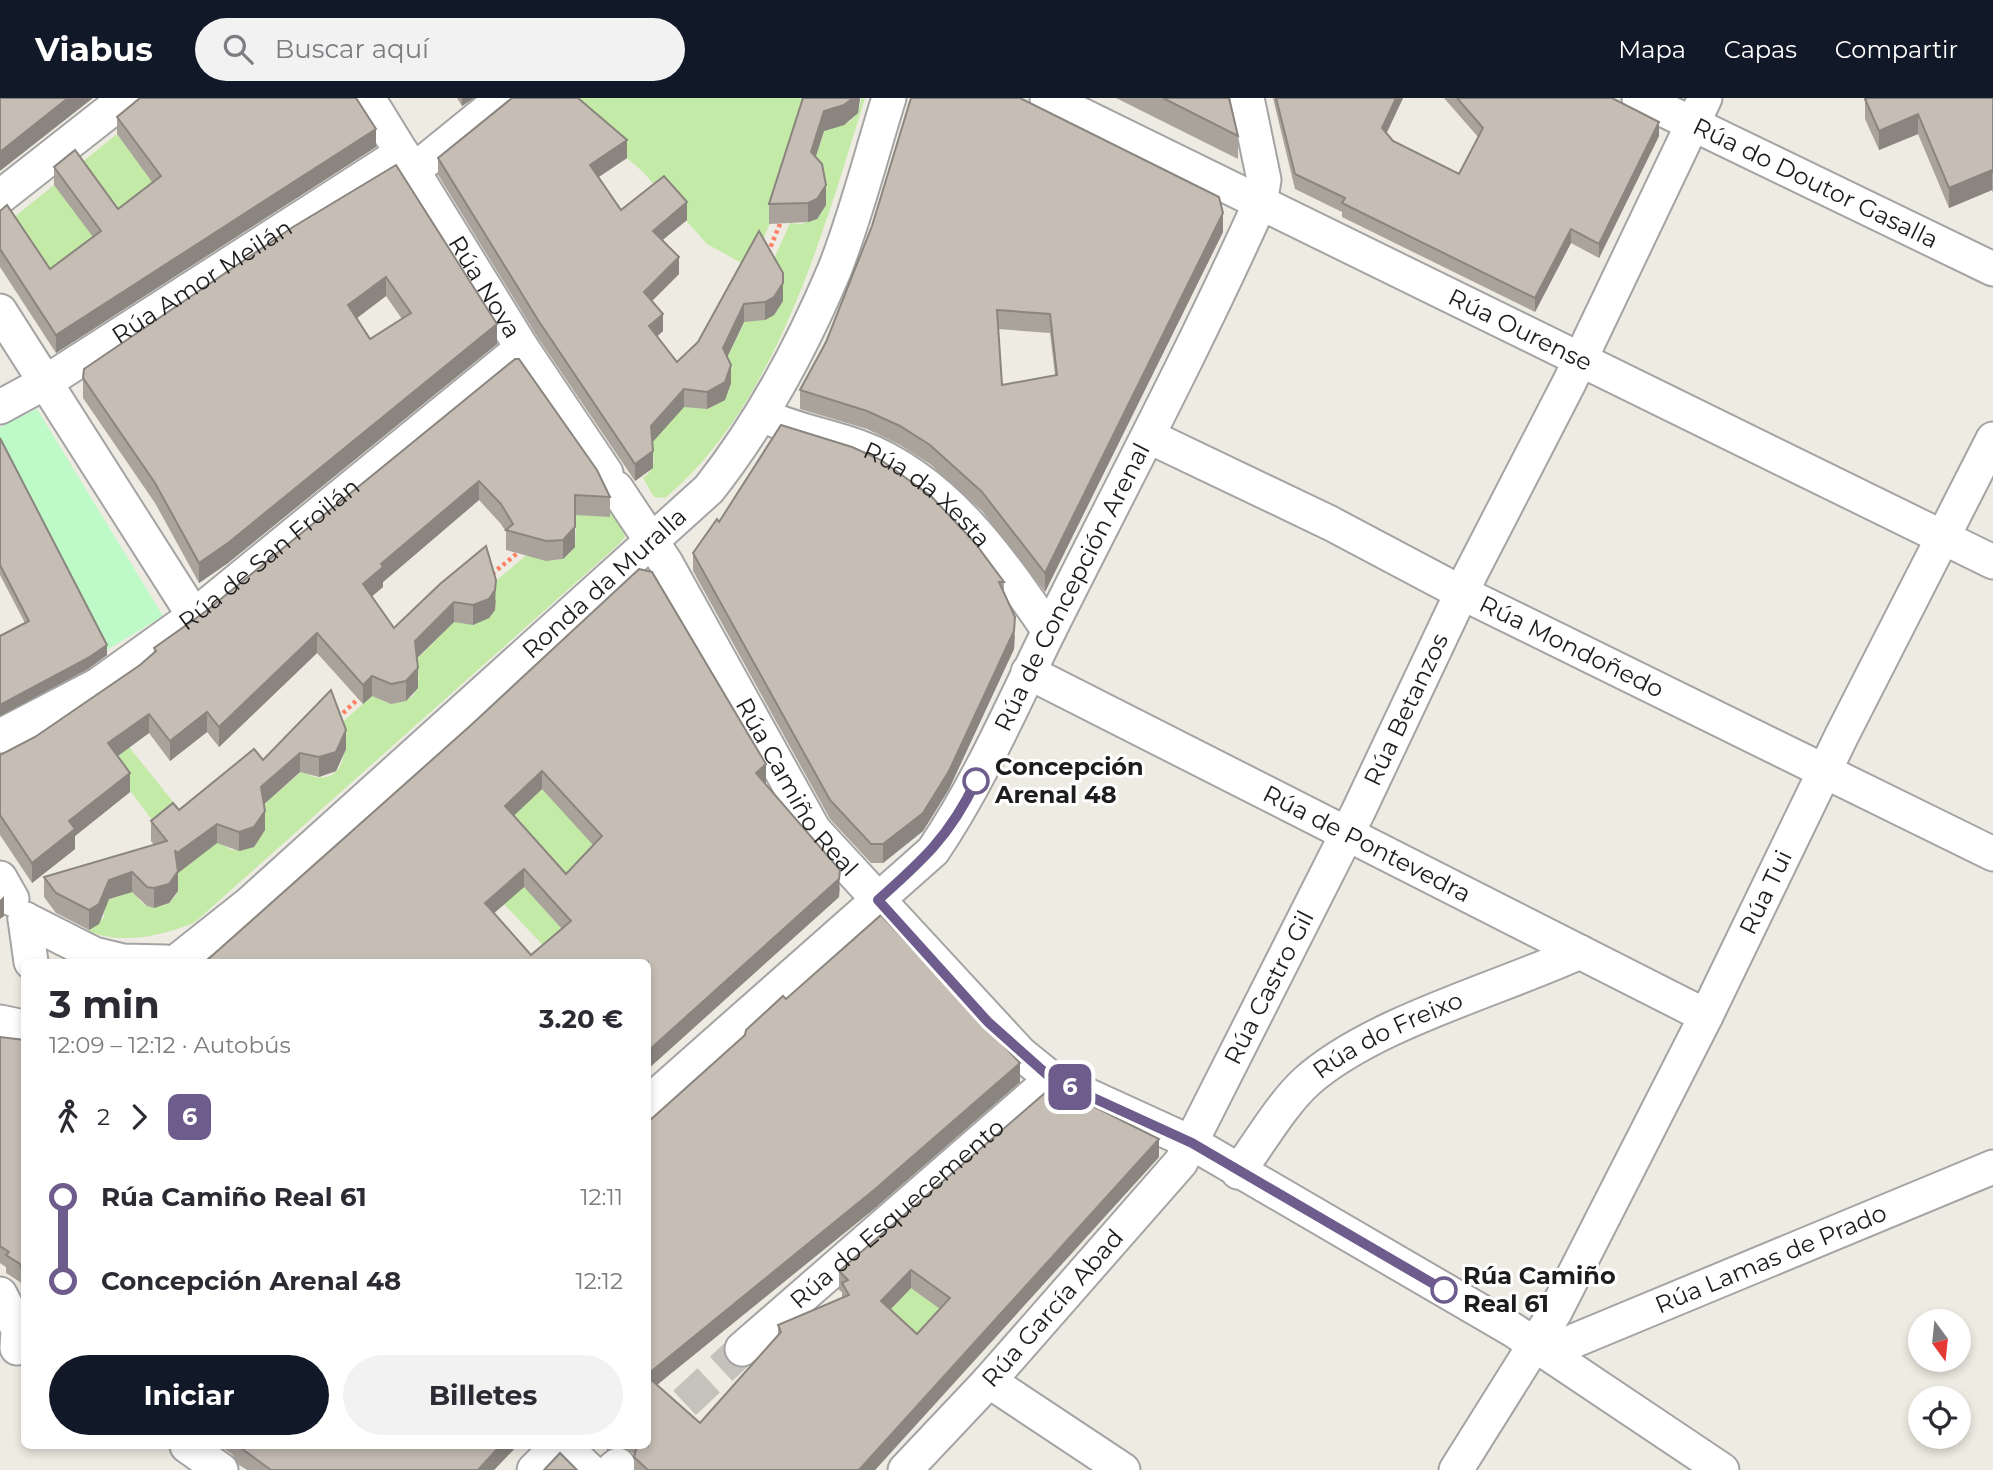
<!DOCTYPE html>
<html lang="es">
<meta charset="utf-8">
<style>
body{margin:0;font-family:Montserrat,sans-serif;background:#f2f2f3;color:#2b2b33;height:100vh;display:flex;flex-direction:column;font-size:26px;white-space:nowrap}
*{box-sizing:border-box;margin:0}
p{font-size:23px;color:#7c7c81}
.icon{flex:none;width:38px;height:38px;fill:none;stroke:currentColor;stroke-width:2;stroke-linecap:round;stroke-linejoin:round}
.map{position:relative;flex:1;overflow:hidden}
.sheet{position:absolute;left:21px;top:861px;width:630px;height:490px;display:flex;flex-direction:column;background:#fff;border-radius:10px;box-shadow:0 4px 10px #0003}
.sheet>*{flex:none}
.badge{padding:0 14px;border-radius:10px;font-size:24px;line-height:46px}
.needle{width:46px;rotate:165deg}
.controls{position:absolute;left:1908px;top:1211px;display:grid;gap:14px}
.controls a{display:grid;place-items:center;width:63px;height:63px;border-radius:50%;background:#fff;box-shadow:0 4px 10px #0003;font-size:35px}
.map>.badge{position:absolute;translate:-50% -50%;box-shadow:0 0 0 4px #fff}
.legs{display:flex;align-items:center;gap:10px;height:77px;padding:0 28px;font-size:23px}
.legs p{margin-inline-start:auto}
.summary{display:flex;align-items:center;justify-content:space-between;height:119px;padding:0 28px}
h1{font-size:38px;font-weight:700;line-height:52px}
.primary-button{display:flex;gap:14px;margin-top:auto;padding:14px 28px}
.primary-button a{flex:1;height:80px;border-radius:42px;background:#111827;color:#fff;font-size:28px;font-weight:700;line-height:80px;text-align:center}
.primary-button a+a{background:#f2f2f3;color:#2b2b33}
ul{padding:0 28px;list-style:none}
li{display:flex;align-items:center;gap:24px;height:84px;font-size:26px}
li i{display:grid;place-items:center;width:10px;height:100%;margin:0 9px;background:currentColor}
li i::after{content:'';width:18px;height:18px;margin:-9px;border:5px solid;border-radius:50%;background:#fff}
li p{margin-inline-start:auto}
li:first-child i{background:linear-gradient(#0000 50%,currentColor 0)}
li:last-child i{background:linear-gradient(currentColor 50%,#0000 0)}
header{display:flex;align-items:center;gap:42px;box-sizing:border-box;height:98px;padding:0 35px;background:#111827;color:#fff}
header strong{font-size:33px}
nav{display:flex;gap:38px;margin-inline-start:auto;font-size:24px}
.search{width:490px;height:63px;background:#f2f2f3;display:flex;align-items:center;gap:18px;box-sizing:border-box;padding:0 24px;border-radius:38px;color:#7c7c81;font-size:26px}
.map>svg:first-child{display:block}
</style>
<header>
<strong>Viabus</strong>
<div class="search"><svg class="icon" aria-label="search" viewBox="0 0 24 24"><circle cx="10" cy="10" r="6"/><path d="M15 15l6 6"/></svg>Buscar aquí</div>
<nav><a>Mapa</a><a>Capas</a><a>Compartir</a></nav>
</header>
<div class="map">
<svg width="1993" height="1372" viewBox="0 0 1993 1372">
<rect width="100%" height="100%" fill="#eeebe2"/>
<g fill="#c3eaa6">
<polygon points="558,0 809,0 776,111 751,170 707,146 643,74"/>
<path d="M 861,0 L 865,0 C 824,132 776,308 665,400 L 654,399 L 643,380 C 655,371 657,362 649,348 L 687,305 L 707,311 L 725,301 L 731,285 L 723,268 L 746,221 L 774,217 L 783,203 L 769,172 L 790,125 L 801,126 L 817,121 L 826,106 L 810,76 L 826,28 C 845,32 860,20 861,0 Z"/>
<polygon points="117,36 161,95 118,129 75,70"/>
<polygon points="54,87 112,142 50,188 7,125"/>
<path d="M 581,410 L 608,416 L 612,414 L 624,431 L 625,439 L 619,446 L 194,825 C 159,838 124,847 88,833 L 104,819 L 105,803 L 134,793 C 142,815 169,814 178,793 L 176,776 L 218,744 L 232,752 L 254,749 L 265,732 L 260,710 L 302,673 C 333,694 356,661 337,629 L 374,596 C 387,609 400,607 414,597 L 419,580 L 414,564 L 457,521 L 473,527 C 493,521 501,506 490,488 L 530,454 C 549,465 560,467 575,449 L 576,429 L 571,420 Z"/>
<polygon points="100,613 195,731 172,748 111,668"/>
<polygon points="529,676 602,756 571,841 552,857 504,806 515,796 484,745"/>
<polygon points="908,1183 950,1219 917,1255 875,1227"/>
</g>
<polygon fill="#bdfac7" points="37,311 163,518 105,553 0,350 0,329"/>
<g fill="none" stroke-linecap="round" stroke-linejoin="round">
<polyline stroke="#c4c2bb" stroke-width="33" stroke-dasharray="33 17" stroke-linecap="butt" points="648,1339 736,1257"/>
<defs>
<g id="minor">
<path id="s1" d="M 368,0 L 522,250 L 606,375"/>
<path id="s2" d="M 1047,0 L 1993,464"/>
<path id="s3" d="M 1639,0 L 1993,171"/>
<polyline points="413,73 503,0"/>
<polyline points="0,99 126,0"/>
<polyline points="0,213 194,518"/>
<path id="s4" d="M 0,309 L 46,284 L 402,55"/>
<path id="s5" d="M 762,317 C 793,332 826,337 859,349 C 945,381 999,460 1049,533"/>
<path id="s6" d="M 1150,339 L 1330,425 L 1462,495 L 1993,756"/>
<path id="s7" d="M 616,390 L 666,465 L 814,732 L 1020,955 L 1052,981 L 1192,1045 L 1513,1232 L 1722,1372"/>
<path id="s8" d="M 1028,574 L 1706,918"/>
<path id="s9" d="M 0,638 L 98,587 L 194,518 L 522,250"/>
<polyline points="0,780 12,801"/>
<polyline points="25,821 94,856 123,863 166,864"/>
<polyline points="25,821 31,864"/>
<path id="s10" d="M 176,864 L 249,806 L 709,391 C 761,325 801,251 834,173 C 856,118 871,57 889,0"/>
<polyline points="0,924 24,929"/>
<path id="s11" d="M 648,1005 L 933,753 C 979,685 1012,608 1049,533 C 1120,391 1195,250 1260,105 L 1264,82 L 1247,0"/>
<path id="s12" d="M 1238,1074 C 1259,1046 1281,1007 1306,984 C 1370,926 1499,891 1580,854"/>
<polyline points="0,1196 18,1231 17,1250"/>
<path id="s13" d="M 742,1251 L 1052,981"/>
<path id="s14" d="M 1552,1257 L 1559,1249 L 1993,1069"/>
<polyline points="989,1283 1123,1372"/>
<polyline points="187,1348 221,1372"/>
<polyline points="564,1348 589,1372"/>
<polyline points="614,1370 618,1367"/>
<polyline points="534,1372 558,1348"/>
<path id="s15" d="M 905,1372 L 989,1283 L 1181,1064 L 1358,714 L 1471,475 L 1569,285 L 1705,0"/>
<path id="s16" d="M 1456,1372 L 1555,1214 L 1706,918 L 1842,637 L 1993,341"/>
</g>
</defs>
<use href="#minor" stroke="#a4a4a4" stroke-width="37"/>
<g stroke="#fb8066" stroke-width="4.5" stroke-dasharray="3.5 3.5" stroke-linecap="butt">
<polyline points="768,155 782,121"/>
<polyline points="492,476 520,453"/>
<polyline points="338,620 360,599"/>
</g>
<use href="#minor" stroke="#fff" stroke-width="33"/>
</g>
<g fill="#aaa39c" fill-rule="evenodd">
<polygon points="457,0 474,0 462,8"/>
<polygon points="803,0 860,0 858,15 844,27 824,33 815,59 826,107 817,121 808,124 769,126 769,106"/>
<polygon points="1116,0 1229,0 1238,38 1238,61"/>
<polygon points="1273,0 1403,0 1386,35 1393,43 1459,76 1478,39 1444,0 1612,0 1659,38 1599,160 1571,145 1535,214 1342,119 1342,114 1295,91"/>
<polygon points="1993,0 1993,95 1992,92 1949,110 1918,36 1879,52 1865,21 1865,1"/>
<polygon points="117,19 376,49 56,255 0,169 0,113 50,171 93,139 54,87 54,69 118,111 152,84 117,36"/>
<polygon points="438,60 627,60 598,79 621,112 687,122 662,142 679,176 652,203 663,233 657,238 677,264 698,244 759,133 783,203 774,217 765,222 744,224 727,259 731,285 725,302 707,311 684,309 652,344 653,370 635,383 538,240 438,77"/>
<path d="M 396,67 L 497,246 L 228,465 L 199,485 L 155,405 L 83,300 L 83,280 ZM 386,198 L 402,221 L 370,241 L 356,220 Z"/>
<path d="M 1223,134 L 1045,494 L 982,413 L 930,366 L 900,347 L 867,331 L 800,311 L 800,292 L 826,244 ZM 998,231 L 1050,235 L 1055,277 L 1002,287 Z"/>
<polygon points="515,261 610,399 610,419 575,417 575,449 563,461 546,463 506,452 506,434 501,426 479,402 383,484 383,489 372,498 394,530 440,486 496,502 495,512 489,520 473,527 454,524 417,560 418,590 406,603 391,606 372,598 363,606 317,555 219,649 207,634 170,663 149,635 118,658 130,694 75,738 75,751 32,785 0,737 0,657 35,639 140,567 154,555 154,550 206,513"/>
<polygon points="0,340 107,557 88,571 0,618 0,538 25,525 0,477"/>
<polygon points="719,424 1004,484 1004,494 1015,538 1014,551 949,691 923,733 883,765 871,765 830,721 693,473 693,455"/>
<polygon points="331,592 346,651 336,673 319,679 300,674 264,706 265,732 254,749 239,753 217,745 178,775 178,793 169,805 154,810 147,808 132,794 109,801 99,826 89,832 56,815 44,799 44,779 154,747 151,743 151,723 179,712 263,662"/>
<path d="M 470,628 L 766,684 L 764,685 L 840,790 L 839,799 L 648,971 L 648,864 L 205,864 ZM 542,691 L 593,747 L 566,776 L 513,718 ZM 524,789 L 562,831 L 531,857 L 494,815 Z"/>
<path d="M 786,901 L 1020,984 L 874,1111 L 657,1287 L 700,1325 L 778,1237 L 778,1227 L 842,1200 L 842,1194 L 839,1192 L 839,1173 L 1159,1059 L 875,1372 L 634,1372 L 634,1358 L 633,1355 L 616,1348 L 607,1352 L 602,1348 L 648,1348 L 648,1024 ZM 911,1190 L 940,1211 L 917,1236 L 890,1212 Z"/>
<polygon points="0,939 24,942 24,1196 20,1184 6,1175 6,1169 0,1165"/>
<polygon points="220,1348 517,1348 494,1372 247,1372 239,1367 232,1356"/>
</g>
<g fill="#8b857f">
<polygon points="68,0 93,0 0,73 0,54"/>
<polygon points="462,0 474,0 462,8"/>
<polygon points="853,0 860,0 858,15 844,27 824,33 811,74 811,54 824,13"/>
<polygon points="1396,0 1403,0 1382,45 1382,30"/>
<polygon points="1918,16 1918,36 1879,52 1879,33"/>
<polygon points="1659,24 1659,38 1599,160 1599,146"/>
<polygon points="376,31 376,49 56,255 56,237"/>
<polygon points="627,42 627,60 590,85 590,67"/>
<polygon points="1992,72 1992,92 1949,110 1949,90"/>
<polygon points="826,87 826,107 817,121 808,124 808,105"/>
<polygon points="687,104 687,122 653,150 653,133"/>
<polygon points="1223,115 1223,134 1045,494 1045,475"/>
<polygon points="1571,131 1571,145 1535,214 1535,200"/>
<polygon points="679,159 679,176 644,211 644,194"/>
<polygon points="783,175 783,203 774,217 765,222 765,204"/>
<polygon points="386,179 386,198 348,227 348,207"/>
<polygon points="744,206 744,224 723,268 723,250"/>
<polygon points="663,216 663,233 649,246 649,228"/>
<polygon points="497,226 497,246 228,465 199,485 199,465"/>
<polygon points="731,267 731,285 725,302 707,311 707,294"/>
<polygon points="684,291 684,309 651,346 651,328"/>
<polygon points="653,353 653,370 635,383 635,366"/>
<polygon points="479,383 479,402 383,484 383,489 363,506 363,486 381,466"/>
<polygon points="575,429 575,449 563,461 563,442"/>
<polygon points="496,482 495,512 489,520 473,527 473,507"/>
<polygon points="454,504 454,524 415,562 415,543"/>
<polygon points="1015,519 1014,551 949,691 923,733 883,765 883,746"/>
<polygon points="317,535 317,555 219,649 219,629"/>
<polygon points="107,547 107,557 88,571 0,618 0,607"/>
<polygon points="418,570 418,590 406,603 406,583"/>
<polygon points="372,578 372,598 363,606 363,587"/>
<polygon points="207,614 207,634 170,663 170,643"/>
<polygon points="149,616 149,635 108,665 108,645"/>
<polygon points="346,632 346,651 336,673 319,679 319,659"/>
<polygon points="300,655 300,674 261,709 261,689"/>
<polygon points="766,666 766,684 756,693 756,675"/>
<polygon points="542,673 542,691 505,726 505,708"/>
<polygon points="130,675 130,694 75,738 75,751 32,785 32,765 69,723"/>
<polygon points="265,713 265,732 254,749 239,753 239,734"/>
<polygon points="217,726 217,745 178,775 178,793 169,805 154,810 154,790 177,773 177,755"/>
<polygon points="524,771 524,789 485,823 485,805"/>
<polygon points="840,772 839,799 648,971 648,953"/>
<polygon points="132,774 132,794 109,801 99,826 89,832 89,812 109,782"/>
<polygon points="4,798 4,818 0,821 0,802"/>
<polygon points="1020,965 1020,984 874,1111 648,1294 648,1276"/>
<polygon points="1159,1041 1159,1059 875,1372 859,1372"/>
<polygon points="911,1172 911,1190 881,1221 881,1203"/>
<polygon points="500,1348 517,1348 494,1372 478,1372"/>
<polygon points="607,1348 616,1348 607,1352"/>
</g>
<g fill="#c6beb5" stroke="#8b857f" stroke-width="2" fill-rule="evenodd">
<polygon points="0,0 68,0 0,54"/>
<polygon points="140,0 356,0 376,31 56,237 0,151 0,113 7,107 50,171 101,133 54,69 75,52 118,111 161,78 117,19"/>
<polygon points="512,0 578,0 627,42 590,67 621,112 664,78 687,104 653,133 679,159 644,194 663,216 649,228 677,264 698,244 759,133 783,175 783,185 774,199 765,204 744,206 723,250 731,267 725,284 707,294 684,291 651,328 653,353 635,366 538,222 438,60"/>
<polygon points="803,0 853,0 844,7 824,13 811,54 822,66 826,87 817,101 808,105 769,106"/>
<path d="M 911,0 L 1020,0 L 1219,99 L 1223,115 L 1045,475 L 982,394 L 930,347 L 900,328 L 867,313 L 800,292 L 826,244 L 872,128 ZM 997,212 L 1050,216 L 1057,277 L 1002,287 Z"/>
<polygon points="1163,0 1229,0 1238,38"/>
<polygon points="1276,0 1396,0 1382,30 1393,43 1459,76 1483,30 1457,0 1612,0 1659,24 1599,146 1571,131 1535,200 1342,105 1345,100 1295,76"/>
<polygon points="1868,0 1993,0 1993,75 1992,72 1949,90 1918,16 1879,33 1865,1"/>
<path d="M 396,67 L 497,226 L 228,445 L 199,465 L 155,385 L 83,280 L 84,271 L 293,129 ZM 386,179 L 411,215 L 370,241 L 348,207 Z"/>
<polygon points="515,261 519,261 597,372 610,399 575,397 575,429 563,442 546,443 506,432 513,426 501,406 479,383 381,466 383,469 363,486 394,530 440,486 486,448 496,482 495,492 489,501 473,507 454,504 415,543 418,570 406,583 391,586 372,578 363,587 317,535 219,629 207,614 170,643 149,616 108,645 130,675 69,723 75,731 32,765 0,717 0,657 35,639 140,567 156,553 154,550 206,513"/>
<polygon points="781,327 852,349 881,362 931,398 975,445 1004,484 999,484 1015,519 1014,533 949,673 923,715 883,746 871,746 830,702 693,455 717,421 719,424"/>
<polygon points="0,340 107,547 88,560 0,607 0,538 29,523 0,467"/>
<path d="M 639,471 L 652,474 L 751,641 L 766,666 L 756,675 L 840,772 L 839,781 L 648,953 L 648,864 L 205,864 L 470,628 ZM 542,673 L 602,738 L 566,776 L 505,708 ZM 524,771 L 571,823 L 531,857 L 485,805 Z"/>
<polygon points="331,592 346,632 336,654 319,659 300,655 261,689 265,713 254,729 239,734 217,726 177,755 175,752 178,773 169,786 154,790 147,789 132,774 109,782 99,806 89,812 56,795 44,779 167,743 151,723 173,705 179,712 254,651 263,662"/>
<polygon points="881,817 1020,965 874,1092 648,1276 648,1024 745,937 746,932 783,898 786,901"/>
<polygon points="0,939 24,942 24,1178 20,1166 6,1157 9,1154 0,1148"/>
<path d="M 1053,988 L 1159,1041 L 859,1372 L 648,1372 L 634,1359 L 637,1348 L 648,1348 L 648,1279 L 700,1325 L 781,1234 L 778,1227 L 849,1197 L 842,1185 L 848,1182 L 839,1173 ZM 911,1172 L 950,1200 L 917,1236 L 881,1203 Z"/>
<polygon points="238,1348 500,1348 478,1372 271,1372"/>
<polygon points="560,1355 577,1372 544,1372"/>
</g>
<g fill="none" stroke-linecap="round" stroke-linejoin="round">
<defs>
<path id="line-1" d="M 976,683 C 950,738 922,763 878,802 L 988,924 L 1052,981 L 1192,1045 L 1444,1192"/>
</defs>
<use href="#line-1" stroke="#fff" stroke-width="16"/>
<use href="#line-1" stroke="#6d5c8c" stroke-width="10"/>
</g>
<g fill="#fff" stroke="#6d5c8c" stroke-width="3.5">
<circle cx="976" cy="683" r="12"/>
<circle cx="1444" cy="1192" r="12"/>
</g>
<g text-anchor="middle" stroke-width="6" stroke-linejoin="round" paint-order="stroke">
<g font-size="24" fill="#1d1d1d" stroke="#fff">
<text dy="8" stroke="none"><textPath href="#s3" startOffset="196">Rúa do Doutor Gasalla</textPath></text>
<text dy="8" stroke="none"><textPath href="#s4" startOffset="238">Rúa Amor Meilán</textPath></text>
<text dy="8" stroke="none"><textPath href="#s1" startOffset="222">Rúa Nova</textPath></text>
<text dy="8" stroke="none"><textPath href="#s2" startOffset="527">Rúa Ourense</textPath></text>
<text dy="8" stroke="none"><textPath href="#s5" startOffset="186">Rúa da Xesta</textPath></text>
<text dy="8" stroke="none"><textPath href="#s9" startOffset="326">Rúa de San Froilán</textPath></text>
<text dy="8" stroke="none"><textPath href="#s10" startOffset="572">Ronda da Muralla</textPath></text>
<text dy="8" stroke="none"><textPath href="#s11" startOffset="679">Rúa de Concepción Arenal</textPath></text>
<text dy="8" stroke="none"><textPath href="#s6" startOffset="471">Rúa Mondoñedo</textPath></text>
<text dy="8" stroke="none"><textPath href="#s15" startOffset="919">Rúa Betanzos</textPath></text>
<text dy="8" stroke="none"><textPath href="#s7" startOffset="350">Rúa Camiño Real</textPath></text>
<text dy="8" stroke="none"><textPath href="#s8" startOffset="380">Rúa de Pontevedra</textPath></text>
<text dy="8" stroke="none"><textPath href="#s16" startOffset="656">Rúa Tui</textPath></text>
<text dy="8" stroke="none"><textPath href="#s15" startOffset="609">Rúa Castro Gil</textPath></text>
<text dy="8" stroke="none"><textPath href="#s12" startOffset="208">Rúa do Freixo</textPath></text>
<text dy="8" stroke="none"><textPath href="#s13" startOffset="206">Rúa do Esquecemento</textPath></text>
<text dy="8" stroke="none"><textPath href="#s14" startOffset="240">Rúa Lamas de Prado</textPath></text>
<text dy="8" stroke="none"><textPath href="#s15" startOffset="219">Rúa García Abad</textPath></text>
</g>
<g font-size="24" font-weight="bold" fill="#1d1d1d" stroke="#fff" text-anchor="start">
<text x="995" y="677">Concepción<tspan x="995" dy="28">Arenal 48</tspan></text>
<text x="1463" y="1186">Rúa Camiño<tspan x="1463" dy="28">Real 61</tspan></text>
</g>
</g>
</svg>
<div class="controls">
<a><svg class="needle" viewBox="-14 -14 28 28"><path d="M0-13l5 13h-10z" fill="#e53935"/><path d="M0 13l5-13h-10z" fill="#7c7c81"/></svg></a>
<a><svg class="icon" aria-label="locate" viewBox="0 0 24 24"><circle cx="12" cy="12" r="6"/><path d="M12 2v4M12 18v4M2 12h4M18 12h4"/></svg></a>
</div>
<b class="badge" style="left:1070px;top:989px;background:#6d5c8c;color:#fff">6</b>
<section class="sheet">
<div class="summary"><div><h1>3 min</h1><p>12:09 – 12:12 · Autobús</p></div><b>3.20 €</b></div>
<div class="legs"><svg class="icon" aria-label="walk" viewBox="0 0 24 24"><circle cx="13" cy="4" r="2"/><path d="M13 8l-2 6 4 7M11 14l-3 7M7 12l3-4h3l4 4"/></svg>2<svg class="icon" aria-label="forward" viewBox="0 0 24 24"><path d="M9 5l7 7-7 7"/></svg><b class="badge" style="background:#6d5c8c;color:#fff">6</b></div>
<ul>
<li><i style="color:#6d5c8c"></i><b>Rúa Camiño Real 61</b><p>12:11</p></li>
<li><i style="color:#6d5c8c"></i><b>Concepción Arenal 48</b><p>12:12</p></li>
</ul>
<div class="primary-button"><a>Iniciar</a><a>Billetes</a></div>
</section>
</div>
